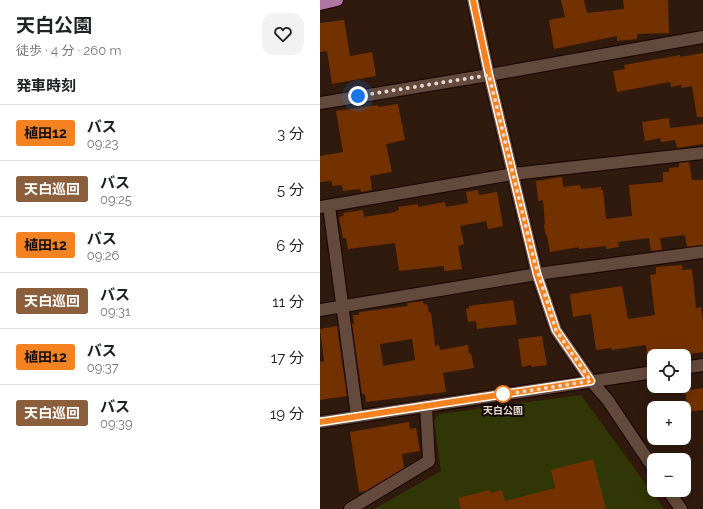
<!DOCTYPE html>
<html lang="ja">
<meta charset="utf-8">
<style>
body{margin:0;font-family:Raleway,"Noto Sans JP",sans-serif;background:#f2f2f2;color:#202124;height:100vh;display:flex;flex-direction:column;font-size:15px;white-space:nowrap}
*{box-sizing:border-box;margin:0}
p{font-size:13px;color:#757577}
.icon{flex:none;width:22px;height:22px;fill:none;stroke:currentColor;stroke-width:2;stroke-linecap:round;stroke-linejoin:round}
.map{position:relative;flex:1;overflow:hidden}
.details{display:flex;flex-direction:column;background:#fff;width:320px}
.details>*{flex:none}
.badge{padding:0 8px;border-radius:3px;font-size:14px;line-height:26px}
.fabs{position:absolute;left:327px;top:349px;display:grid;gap:8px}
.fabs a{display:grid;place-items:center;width:44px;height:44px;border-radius:8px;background:#fff;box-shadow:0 2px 10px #0003;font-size:20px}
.you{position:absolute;width:20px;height:20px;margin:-10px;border:3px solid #fff;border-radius:50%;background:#1a73e8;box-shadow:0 0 0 6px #1a73e833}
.map>.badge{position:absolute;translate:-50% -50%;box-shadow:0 0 0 2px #fff}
h2{padding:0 16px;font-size:15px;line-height:36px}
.round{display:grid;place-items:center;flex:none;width:42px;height:42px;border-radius:12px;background:#f2f2f2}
.overview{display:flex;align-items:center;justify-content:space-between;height:68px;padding:0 16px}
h1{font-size:19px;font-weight:700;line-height:30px}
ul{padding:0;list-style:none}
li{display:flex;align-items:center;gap:12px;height:56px;padding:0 16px;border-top:1px solid #e0e0e0}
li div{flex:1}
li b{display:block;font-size:15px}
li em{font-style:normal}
li .badge{min-width:44px;font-weight:700;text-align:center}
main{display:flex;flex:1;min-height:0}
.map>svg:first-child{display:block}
</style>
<main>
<section class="details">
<div class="overview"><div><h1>天白公園</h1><p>徒歩 · 4 分 · 260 m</p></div><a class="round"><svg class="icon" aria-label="heart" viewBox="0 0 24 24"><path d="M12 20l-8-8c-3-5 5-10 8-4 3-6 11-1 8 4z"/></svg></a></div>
<h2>発車時刻</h2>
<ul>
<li><span class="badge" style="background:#f58220;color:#111">植田12</span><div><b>バス</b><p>09:23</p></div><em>3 分</em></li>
<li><span class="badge" style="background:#8b5e3c;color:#fff">天白巡回</span><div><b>バス</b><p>09:25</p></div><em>5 分</em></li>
<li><span class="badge" style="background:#f58220;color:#111">植田12</span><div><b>バス</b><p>09:26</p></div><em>6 分</em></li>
<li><span class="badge" style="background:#8b5e3c;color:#fff">天白巡回</span><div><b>バス</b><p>09:31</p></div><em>11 分</em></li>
<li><span class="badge" style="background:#f58220;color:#111">植田12</span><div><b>バス</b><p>09:37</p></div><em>17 分</em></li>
<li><span class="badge" style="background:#8b5e3c;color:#fff">天白巡回</span><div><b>バス</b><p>09:39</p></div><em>19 分</em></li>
</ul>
</section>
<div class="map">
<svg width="383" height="509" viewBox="0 0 383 509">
<rect width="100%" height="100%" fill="#301a0d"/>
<polygon fill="#303605" points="261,395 344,509 54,509 121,471 114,421 119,414"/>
<g fill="#733100" fill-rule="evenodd">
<polygon points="241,0 264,0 267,13 304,9 303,0 348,0 349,33 317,34 317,39 297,41 297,36 234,49 229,20 245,17"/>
<polygon points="24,20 30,56 52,52 56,76 12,84 7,51 0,52 0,23"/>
<polygon points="383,53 383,117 377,117 372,86 362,88 361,85 351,87 350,82 297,92 293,71 305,69 304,65 360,55 360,57"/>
<polygon points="78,104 85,140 66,144 72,172 50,176 52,190 41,192 40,189 23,191 22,185 12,186 12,181 0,182 0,156 23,152 16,111 58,105 58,107"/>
<polygon points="349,118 350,128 383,124 383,144 357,148 355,140 341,142 340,138 325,141 322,122"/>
<polygon points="369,162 372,180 383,180 383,245 367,247 365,235 340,238 342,250 331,251 329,238 298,242 299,247 286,249 286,246 259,249 259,247 230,252 227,236 225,233 224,225 225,225 223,200 218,201 216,181 242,177 243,187 260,185 261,189 281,187 281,190 283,190 286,219 312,216 309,185 343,182 343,172 349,172 349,168 359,167 359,163"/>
<polygon points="158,190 159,195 177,192 183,226 168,229 166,221 140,226 144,244 138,246 142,269 124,271 124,266 79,271 75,243 28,249 26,238 23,238 19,217 24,216 23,213 43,210 44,217 76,212 76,211 79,210 78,207 98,204 98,207 125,202 126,207 148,203 146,192"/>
<polygon points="362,265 362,270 372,269 376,308 381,307 383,320 383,352 355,356 327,356 326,345 292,350 291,348 276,350 271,314 253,317 250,294 302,286 308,319 335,315 330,275 336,274 336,267"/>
<polygon points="193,300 197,324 157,329 156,321 148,322 146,309 149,308 149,306"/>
<path d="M 103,301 L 104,305 L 107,304 L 109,313 L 111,312 L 115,346 L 119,345 L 120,350 L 148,345 L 149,354 L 151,353 L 154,368 L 123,373 L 126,392 L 46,402 L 45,394 L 42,394 L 32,324 L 34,324 L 33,315 L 39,315 L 39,312 L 88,306 L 87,303 ZM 92,339 L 95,360 L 63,366 L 60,344 Z"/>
<polygon points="17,326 27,396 0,400 0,362 4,361 0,329"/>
<polygon points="222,336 227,365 211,367 211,365 202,367 198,339"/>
<polygon points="383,388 383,410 368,412 365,391"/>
<polygon points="89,422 90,429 96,428 100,451 82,454 84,468 46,491 39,492 30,432"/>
<polygon points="273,459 286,509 141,509 138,498 170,490 171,493 182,490 185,501 235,488 231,470"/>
</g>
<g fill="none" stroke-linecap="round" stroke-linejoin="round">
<defs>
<g id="minor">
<polyline points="153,0 169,75 217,274 236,330 271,381 287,399 334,469"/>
<polyline points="0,103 169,75 383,37"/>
<polyline points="9,206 37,416"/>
<polyline points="0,207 193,174 383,153"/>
<polyline points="0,310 217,274 383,252"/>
<polyline points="364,368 383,365"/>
<polyline points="0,422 334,372"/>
<polyline points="348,490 361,509"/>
<polyline points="30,509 109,461 106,406"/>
</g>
<polyline id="major" points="0,4 17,0"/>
</defs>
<use href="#minor" stroke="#170400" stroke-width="14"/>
<use href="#major" stroke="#170400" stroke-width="14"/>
<use href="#minor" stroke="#644a3c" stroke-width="12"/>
<use href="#major" stroke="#b0769f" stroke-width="12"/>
</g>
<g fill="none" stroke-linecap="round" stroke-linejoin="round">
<defs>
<polyline id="line" points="0,422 271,381 236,330 217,274 169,75 153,0"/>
</defs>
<use href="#line" stroke="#fff" stroke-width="9"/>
<use href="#line" stroke="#f58220" stroke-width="6"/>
<polyline stroke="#e8d8d0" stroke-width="4" stroke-dasharray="0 7.2" points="38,96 169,75 214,260 236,330 271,381 181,395 183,394"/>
</g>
<circle fill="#fff" stroke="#f58220" stroke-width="2" cx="183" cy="394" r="8"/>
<g text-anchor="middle" stroke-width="4" stroke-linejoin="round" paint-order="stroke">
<g font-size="10" font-weight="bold" fill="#e8d8d0" stroke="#110704">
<text x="183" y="414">天白公園</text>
</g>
</g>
</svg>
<div class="fabs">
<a><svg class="icon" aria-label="locate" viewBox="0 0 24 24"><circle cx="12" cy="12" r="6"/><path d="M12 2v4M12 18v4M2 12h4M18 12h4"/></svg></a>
<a>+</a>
<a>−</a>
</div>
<div class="you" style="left:38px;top:96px"></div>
</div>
</main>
